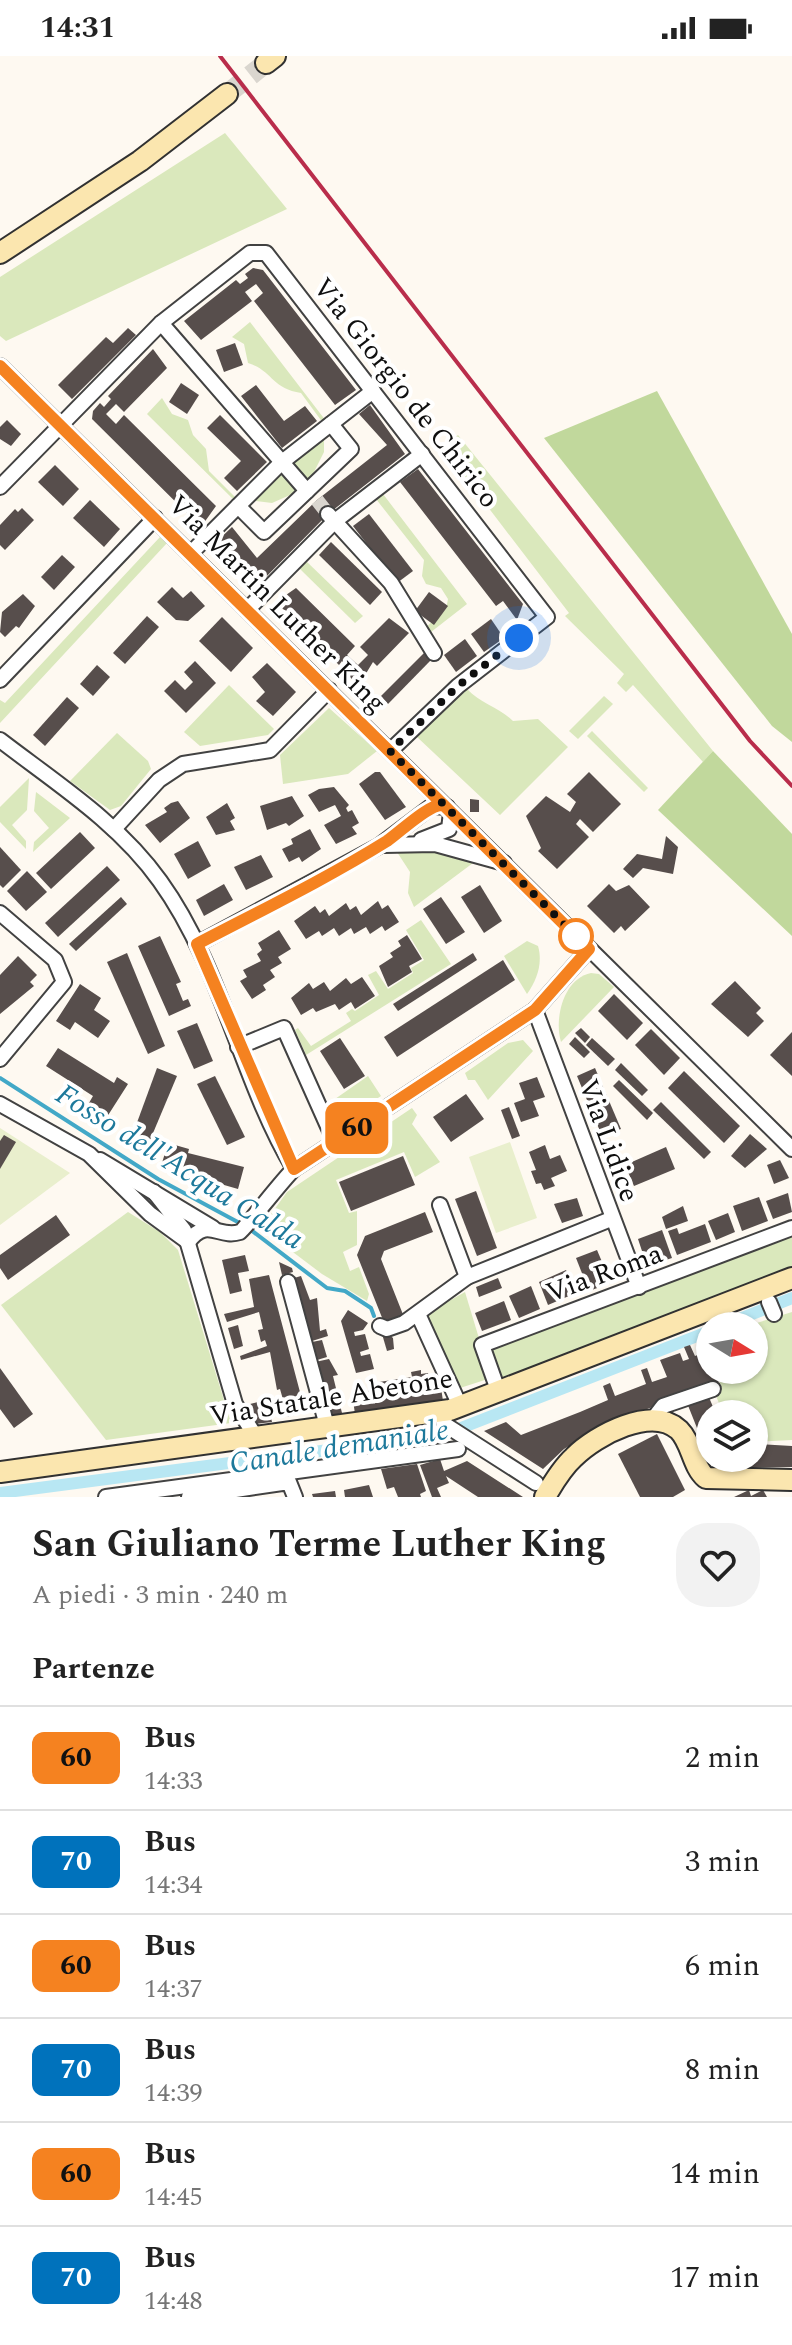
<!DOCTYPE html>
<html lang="it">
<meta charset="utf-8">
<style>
body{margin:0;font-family:Spectral,serif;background:#f2f2f2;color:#222;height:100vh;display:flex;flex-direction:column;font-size:30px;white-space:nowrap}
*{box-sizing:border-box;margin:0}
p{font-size:26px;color:#767676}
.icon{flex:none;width:44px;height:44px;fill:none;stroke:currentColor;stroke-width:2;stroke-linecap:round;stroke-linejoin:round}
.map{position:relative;height:1441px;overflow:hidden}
.panel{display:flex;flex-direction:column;background:#fff;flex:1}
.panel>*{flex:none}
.badge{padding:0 16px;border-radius:12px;font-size:28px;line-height:52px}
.needle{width:52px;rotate:101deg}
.buttons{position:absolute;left:696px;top:1256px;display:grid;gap:16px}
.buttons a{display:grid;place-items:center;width:72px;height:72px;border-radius:50%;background:#fff;box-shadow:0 2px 6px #0004;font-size:40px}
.you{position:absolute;width:40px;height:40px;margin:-20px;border:6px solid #fff;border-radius:50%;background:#1a73e8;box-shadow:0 0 0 12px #1a73e833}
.map>.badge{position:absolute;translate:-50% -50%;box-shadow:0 0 0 4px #fff}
h2{padding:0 32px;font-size:30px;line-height:72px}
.round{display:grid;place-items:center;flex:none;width:84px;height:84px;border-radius:32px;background:#f2f2f2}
.summary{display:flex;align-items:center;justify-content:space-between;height:136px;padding:0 32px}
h1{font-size:38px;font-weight:700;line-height:60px}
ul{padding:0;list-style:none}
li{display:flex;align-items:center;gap:24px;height:104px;padding:0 32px;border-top:2px solid #e0e0e0}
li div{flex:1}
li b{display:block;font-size:30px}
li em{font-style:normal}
li .badge{min-width:88px;font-weight:700;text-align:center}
.status{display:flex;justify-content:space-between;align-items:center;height:56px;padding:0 40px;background:#fff;direction:ltr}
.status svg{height:22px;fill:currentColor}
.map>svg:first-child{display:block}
</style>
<div class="status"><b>14:31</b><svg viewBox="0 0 49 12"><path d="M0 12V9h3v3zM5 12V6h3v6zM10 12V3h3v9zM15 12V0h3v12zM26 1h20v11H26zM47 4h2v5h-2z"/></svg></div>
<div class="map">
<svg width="792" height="1441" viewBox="0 0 792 1441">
<rect width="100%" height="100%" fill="#fef9f1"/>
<g fill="#dae8bc">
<polygon points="225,77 287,153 6,285 0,280 0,221"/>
<path d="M 250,266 L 326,365 L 323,367 L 301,337 C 271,332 272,314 248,307 L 244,288 L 232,281 Z"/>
<polygon points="162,342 172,358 188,364 193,379 206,393 209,415 237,443 235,445 147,358"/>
<polygon points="324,377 324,396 308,428 294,411 295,402"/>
<polygon points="458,379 713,695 703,706 633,629 626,636 617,627 624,618 565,560 569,557 442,391"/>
<polygon points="276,419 284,419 299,435 272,447 249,444"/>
<polygon points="383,438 467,548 431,576 430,583 423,574 446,553 448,543 441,532 426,528 422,520 424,504 376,443"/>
<polygon points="160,481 167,487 0,667 0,644 5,647"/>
<polygon points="306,505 363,560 355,567 299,512"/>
<polygon points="229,629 274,673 268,679 200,690 184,676"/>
<path d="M 467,633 C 481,648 499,651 513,665 L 538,663 L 568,691 L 500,759 L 417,681 Z"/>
<polygon points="604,640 613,648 578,683 569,675"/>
<polygon points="329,652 377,695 348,718 283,728 280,699"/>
<polygon points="592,675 648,732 644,736 587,680"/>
<polygon points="117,677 148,705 151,713 121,750 110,754 70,725"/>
<polygon points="29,722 27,754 12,769 26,785 26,793 0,766 0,751"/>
<polygon points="36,736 70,762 33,796 34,786 49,772 34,755"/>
<polygon points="431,795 473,807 414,851 408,837 410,816 397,796"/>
<polygon points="421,864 451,908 306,999 295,974 298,972 311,990 351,965 346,957 352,953 355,955 379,939 368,919 376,915 388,933 413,917 411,912 424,904 406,874"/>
<path d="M 527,885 L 538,890 C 543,907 537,924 527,938 L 504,900 Z"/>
<path d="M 591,917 L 599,918 L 614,931 L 561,986 C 554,963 563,923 591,917 Z"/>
<polygon points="523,984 533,995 488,1044 475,1024 468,1024 465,1017 508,987"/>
<polygon points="368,1020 381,1040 349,1061 333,1059 329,1053 337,1048 335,1043"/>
<polygon points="412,1052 417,1059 412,1068 440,1106 415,1121 404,1096 336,1124 349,1157 357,1155 357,1189 343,1196 350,1215 359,1211 369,1238 367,1245 322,1218 261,1172 287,1136"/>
<polygon points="128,1156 160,1176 178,1194 231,1367 106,1384 1,1249"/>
<polygon points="792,1172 792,1222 499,1337 482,1289"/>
<polygon points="465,1236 491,1322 457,1333 424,1259"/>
<polygon points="792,1256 792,1384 754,1386 754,1358 723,1358 712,1329 727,1324 724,1314 754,1314 754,1270 747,1270"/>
</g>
<g fill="#c1d89c">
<polygon points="657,335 792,578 792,686 772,670 544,382"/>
<polygon points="713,695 792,778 792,880 658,754"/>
</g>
<g fill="#e9efcd">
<polygon points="0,1072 70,1117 0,1169"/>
<polygon points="510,1086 537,1162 496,1177 469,1101"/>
</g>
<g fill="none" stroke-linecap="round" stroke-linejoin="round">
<polyline stroke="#42a8c7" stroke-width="4" points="0,1022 158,1123 247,1171 327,1232 345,1235 371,1252 374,1260"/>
<g stroke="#b8e7f3" stroke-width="12">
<polyline points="722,1270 792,1242"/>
<polyline points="0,1437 443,1379 710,1275"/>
</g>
</g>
<g fill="#574e4c">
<polygon points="253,212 263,214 356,334 335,349 254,245 263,237 256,228 245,236 252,245 201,284 184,265 236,224 240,228 248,222 245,218"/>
<polygon points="128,272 136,279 72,343 58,329 106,281 113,287"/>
<polygon points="235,287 243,309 224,316 216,294"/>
<polygon points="153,293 167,312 124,356 116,348 106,358 116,368 124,359 216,450 201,471 92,363 93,355 100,347 104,351 111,343 108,340"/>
<polygon points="181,327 199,339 187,358 169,346"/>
<polygon points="256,329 284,365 305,350 317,365 282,392 241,340"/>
<polygon points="370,349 405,398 328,458 258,529 213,489 232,471 257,502 317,444 387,389 359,358"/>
<polygon points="220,359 267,406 237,435 224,422 241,405 207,372"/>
<polygon points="7,364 21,378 11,390 0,383 0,371"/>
<polygon points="55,409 79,433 63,450 38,426"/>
<polygon points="418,413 523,548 517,564 503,545 496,550 400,426"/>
<polygon points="90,444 120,473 104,491 73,462"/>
<polygon points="22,452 34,464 5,494 0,489 0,469 15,453 18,456"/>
<polygon points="369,458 413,515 397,527 353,470"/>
<polygon points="331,486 382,536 370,549 319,499"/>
<polygon points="62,499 75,511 54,534 41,521"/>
<polygon points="172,531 183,542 191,535 205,550 188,565 176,564 157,546"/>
<polygon points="296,532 355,590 347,599 358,609 368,599 360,591 389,562 409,577 377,610 373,606 362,624 358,620 354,625 345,616 349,612 342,605 339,609 276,546"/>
<polygon points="429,536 448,550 434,569 415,555"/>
<polygon points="23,538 35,550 19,572 16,570 5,581 0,576 2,556"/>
<polygon points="147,560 159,571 125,608 113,597"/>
<polygon points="222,561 253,592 231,616 199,585"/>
<polygon points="491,563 504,582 484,596 471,578"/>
<polygon points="465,583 477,600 456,616 444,599"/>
<polygon points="424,597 431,604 388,648 381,640"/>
<polygon points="195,605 216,627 186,657 164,635 175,624 185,634 193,626 184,616"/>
<polygon points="267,607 296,636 273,660 256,645 265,636 252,621"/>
<polygon points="97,609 110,621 93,640 80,628"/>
<polygon points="67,641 79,652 45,690 33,679"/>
<polygon points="375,716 380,716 406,751 385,764 359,728"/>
<polygon points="589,716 621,748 593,776 580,763 576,768 589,781 557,813 538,795 541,792 526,760 546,740 570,756 576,746 567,738"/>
<polygon points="334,731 349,749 346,752 348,756 352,754 359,767 352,771 357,778 336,788 324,769 341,760 335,749 319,756 308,739 319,733"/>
<polygon points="292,740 304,760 289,770 286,767 267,774 260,750"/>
<polygon points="470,743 479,744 479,756 470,756"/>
<polygon points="178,745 190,762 160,787 145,769 167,756 164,752 171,747"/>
<polygon points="227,747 235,762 230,765 235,774 216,779 206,761"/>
<polygon points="310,773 321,793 302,806 299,801 289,806 282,793 293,788 291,783"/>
<polygon points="80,776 95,792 51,833 36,817"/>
<polygon points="666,780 678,791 673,818 643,812 633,822 623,813 637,798 662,803"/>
<polygon points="198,785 211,810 188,823 174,798"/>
<polygon points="0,791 21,814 3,832 0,829"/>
<polygon points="261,799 273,821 246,834 234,811"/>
<polygon points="107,810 120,824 58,881 45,867"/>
<polygon points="27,815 47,836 26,855 7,835"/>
<polygon points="224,828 233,844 204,860 196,844"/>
<polygon points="609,828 616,835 629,829 650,851 625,875 621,870 614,877 587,850"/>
<polygon points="480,829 502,865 484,877 461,841"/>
<polygon points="121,841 127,848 76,895 69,888"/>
<polygon points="441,841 465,876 446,888 423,853"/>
<polygon points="378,845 382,853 388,849 399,866 385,875 382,870 370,878 366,871 354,878 351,872 339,880 334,872 322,880 319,875 306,883 294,865 315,850 320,857 325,853 329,860 346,847 350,854 356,850 361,859"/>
<polygon points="279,874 291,893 278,901 282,907 270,914 275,921 263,929 266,934 252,943 240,925 247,921 243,914 261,905 257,898 262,894 258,887"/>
<polygon points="407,879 422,903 409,910 412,916 388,931 379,910 393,901 390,897 401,890 398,885"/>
<polygon points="160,880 181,926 176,928 183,945 188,943 191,950 169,960 138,890"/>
<polygon points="127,897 165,990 148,998 107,906"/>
<polygon points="473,897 477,904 398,955 393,948"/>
<polygon points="18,900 37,919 30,926 34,930 0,958 0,919"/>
<polygon points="503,904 515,924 397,1001 384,981"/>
<polygon points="362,921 375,940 355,953 351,946 339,954 335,948 316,956 313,952 301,959 291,942 309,927 313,933 324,926 330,935 346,922 351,928"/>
<polygon points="735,925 761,952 756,957 764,965 748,981 711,948"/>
<polygon points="80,928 101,942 94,954 110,965 98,982 75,966 70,974 56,965"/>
<polygon points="614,938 643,967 627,984 598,955"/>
<polygon points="197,967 213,1005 194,1013 177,975"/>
<polygon points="581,972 590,981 585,987 575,977"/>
<polygon points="651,973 680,1002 664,1019 635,989"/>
<polygon points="792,976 792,1020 770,999"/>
<polygon points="575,981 590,996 584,1002 569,988"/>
<polygon points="340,982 365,1020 344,1033 320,995"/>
<polygon points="592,982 615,1003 608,1010 586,989"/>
<polygon points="58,992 114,1027 117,1021 128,1028 105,1064 86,1052 93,1040 46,1010"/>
<polygon points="621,1007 648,1034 642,1040 615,1014"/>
<polygon points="157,1012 177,1020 148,1089 131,1083"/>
<polygon points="595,1012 621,1073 602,1080 577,1020"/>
<polygon points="684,1015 740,1070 724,1087 668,1032"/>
<polygon points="215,1020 245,1081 227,1089 197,1028"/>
<polygon points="537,1021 545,1041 533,1045 539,1060 521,1066 514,1047 525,1043 519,1027"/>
<polygon points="619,1024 653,1057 647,1064 613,1030"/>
<polygon points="466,1038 484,1063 451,1086 433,1061"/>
<polygon points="661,1046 711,1096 704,1103 653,1054"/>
<polygon points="509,1051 520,1080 512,1083 501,1054"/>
<polygon points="750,1078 767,1093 745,1112 731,1100"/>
<polygon points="4,1079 16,1086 0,1113 0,1085"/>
<polygon points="168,1087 189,1093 188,1097 244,1111 238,1133 179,1116 180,1112 162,1107"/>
<polygon points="545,1089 550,1103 560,1099 567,1115 551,1122 555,1130 544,1134 541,1127 536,1128 531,1115 536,1114 529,1096"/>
<polygon points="666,1091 675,1113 634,1130 625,1109"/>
<polygon points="403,1100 415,1129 351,1155 339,1126"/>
<polygon points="780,1104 789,1122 774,1128 767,1109"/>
<polygon points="476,1135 497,1192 477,1200 455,1143"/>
<polygon points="788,1137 792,1156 773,1163 766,1145"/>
<polygon points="759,1141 768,1165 742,1175 733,1150"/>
<polygon points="577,1142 583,1160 562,1167 554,1148"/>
<polygon points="683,1150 688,1165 666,1173 662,1161"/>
<polygon points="425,1156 433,1176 384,1195 381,1203 404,1261 385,1269 357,1199 365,1180"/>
<polygon points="728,1157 735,1176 716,1184 708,1165"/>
<polygon points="56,1159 70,1179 8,1224 0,1212 0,1199"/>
<polygon points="705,1168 711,1186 677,1199 668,1175 677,1172 679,1178"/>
<polygon points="662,1174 672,1202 647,1210 638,1183"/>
<polygon points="597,1194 611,1227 589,1235 576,1202"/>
<polygon points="245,1199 249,1215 238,1217 242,1235 230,1238 222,1204"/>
<polygon points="279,1206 292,1212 293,1216 282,1219"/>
<polygon points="566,1214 576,1237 548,1249 539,1226"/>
<polygon points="269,1219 305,1355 288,1361 280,1333 277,1334 270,1296 241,1304 240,1300 267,1290 265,1284 261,1286 258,1274 263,1273 259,1256 227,1266 224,1258 254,1251 249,1223"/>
<polygon points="301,1220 310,1244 317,1242 320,1275 326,1273 328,1280 312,1285 294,1222"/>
<polygon points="498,1222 502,1232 479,1241 476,1231"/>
<polygon points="531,1230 540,1253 519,1262 509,1240"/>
<polygon points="504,1245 511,1264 482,1275 475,1257"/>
<polygon points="348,1254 368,1267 363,1274 354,1276 355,1280 365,1278 369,1293 360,1296 361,1300 370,1298 374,1313 356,1317 341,1265"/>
<polygon points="238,1269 243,1290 234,1293 228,1272"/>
<polygon points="387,1277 393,1282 394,1293 387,1295 382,1278"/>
<polygon points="710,1283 710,1314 721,1314 725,1323 598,1372 564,1393 543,1413 484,1375 506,1366 521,1379 580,1356 608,1344 603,1330 610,1327 615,1340 646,1328 641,1314 647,1312 652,1326 667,1321 660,1304 680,1297 683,1305 689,1303 684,1291 690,1289 695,1300 706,1295 703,1286"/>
<polygon points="322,1284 327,1301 317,1304 312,1286"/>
<polygon points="329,1303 338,1319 333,1320 342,1357 329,1361 315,1306"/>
<polygon points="0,1312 33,1358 14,1372 0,1353"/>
<polygon points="421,1314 421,1318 428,1317 429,1324 420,1328 440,1325 443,1345 355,1358 352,1337 380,1333 379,1326 412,1321 411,1316"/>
<polygon points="708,1339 716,1358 710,1358 710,1402 754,1402 757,1388 792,1390 792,1411 713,1412 687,1347"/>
<polygon points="258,1346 260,1351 268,1349 272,1366 255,1368 250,1348"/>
<polygon points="657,1378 685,1434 673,1441 640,1441 618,1398"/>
<polygon points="440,1403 444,1415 467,1405 523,1441 478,1441 446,1420 449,1427 437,1432 441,1441 432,1441 420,1409"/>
<polygon points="417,1408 426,1435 420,1438 421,1441 398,1441 394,1431 387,1433 381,1413"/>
<polygon points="369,1429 373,1441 345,1441 344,1434"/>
<polygon points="749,1434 751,1440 763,1434 767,1441 734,1441"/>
<polygon points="335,1435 336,1441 313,1441 312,1438"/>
</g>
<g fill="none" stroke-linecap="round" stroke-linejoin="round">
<polyline stroke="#dad6cf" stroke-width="14" stroke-dasharray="14 7" stroke-linecap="butt" points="317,444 328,458"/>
<polyline stroke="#dad6cf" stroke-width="20" stroke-dasharray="20 10" stroke-linecap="butt" points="227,38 266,7"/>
<defs>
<g id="street">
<polyline points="161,267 307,435"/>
<polyline points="0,310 792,1093"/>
<polyline points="0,431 161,267 250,197 266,197 547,561 458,630 390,695"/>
<polyline points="238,450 264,476 351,393 331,368"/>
<polyline points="328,458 391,527 434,597"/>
<polyline points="191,497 282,406 373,335"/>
<polyline points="247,554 335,465 422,398"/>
<polyline points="0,624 155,462"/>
<path d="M 0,684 C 56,727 119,767 160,825 C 222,911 240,1022 294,1113"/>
<polyline points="114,773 159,724 183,708 270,694 329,634"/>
<polyline points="421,784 449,773 451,756"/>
<polyline points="384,789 435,788 504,807"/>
<polyline points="0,857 55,904 64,926 0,1003"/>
<polyline points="197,888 379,790 432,750 447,751"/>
<polyline points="535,954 639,1231"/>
<polyline points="238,991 284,972 335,1086"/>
<polyline points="0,1048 89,1098 150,1158 187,1185"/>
<polyline points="100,1104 213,1172"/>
<polyline points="154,1136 184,1174 235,1348 256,1381"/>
<polyline points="440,1149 467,1221 611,1163"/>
<path d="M 188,1186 C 208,1160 218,1183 240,1176 C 244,1174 283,1123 294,1113 L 535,954 L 589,893"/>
<polyline points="288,1226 327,1370"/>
<polyline points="769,1246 774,1258"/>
<polyline points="418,1258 460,1350"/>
<polyline points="380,1270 387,1273 404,1267 467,1221"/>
<polyline points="499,1337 482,1289 792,1172"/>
<polyline points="653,1363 663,1350 713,1333"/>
<polyline points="443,1364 444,1368 536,1427"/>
<polyline points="106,1441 458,1393"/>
<polyline points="189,1441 289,1426 295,1441"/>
</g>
<g id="secondary">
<polyline points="266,7 275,0"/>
<polyline points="0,197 140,105 227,38"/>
<polyline points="0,1416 450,1354 792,1222"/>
<path d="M 545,1441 C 553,1427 562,1412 574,1401 C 596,1379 652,1349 679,1374 C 692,1387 692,1410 706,1422 L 792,1424"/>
</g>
</defs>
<use href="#street" stroke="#424242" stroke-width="18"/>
<use href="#secondary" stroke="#313131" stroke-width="24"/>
<use href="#street" stroke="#fff" stroke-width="14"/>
<use href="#secondary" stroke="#fbe6af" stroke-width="20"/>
<polyline stroke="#b92d4b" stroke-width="4" points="220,0 750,685 792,730"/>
</g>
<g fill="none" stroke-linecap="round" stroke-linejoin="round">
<defs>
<path id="line" d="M 0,310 L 589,893 L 535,954 L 294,1113 L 197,888 C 260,855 326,823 387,785 C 400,776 429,748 442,749"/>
</defs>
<use href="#line" stroke="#fff" stroke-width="18"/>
<use href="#line" stroke="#f58220" stroke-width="12"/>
<polyline stroke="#0f0f0f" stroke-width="8" stroke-dasharray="0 14.4" points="519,582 458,630 390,695 576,880"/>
</g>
<circle fill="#fff" stroke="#f58220" stroke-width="4" cx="576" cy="880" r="16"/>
<g text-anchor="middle" stroke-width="8" stroke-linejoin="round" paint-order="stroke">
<g font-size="28" fill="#0f0f0f" stroke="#fff">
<text transform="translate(407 336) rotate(52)" y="10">Via Giorgio de Chirico</text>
<text transform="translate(278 547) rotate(45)" y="10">Via Martin Luther King</text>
<text transform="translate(610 1084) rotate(70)" y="10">Via Lidice</text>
<text transform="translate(604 1216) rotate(-20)" y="10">Via Roma</text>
<text transform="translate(331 1340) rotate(-9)" y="10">Via Statale Abetone</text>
</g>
<g font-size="30" font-style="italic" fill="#1d799b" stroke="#fff">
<text transform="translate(180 1110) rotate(32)" y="10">Fosso dell'Acqua Calda</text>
<text transform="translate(339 1390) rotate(-9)" y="10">Canale demaniale</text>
</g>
</g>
</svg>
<div class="buttons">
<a><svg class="needle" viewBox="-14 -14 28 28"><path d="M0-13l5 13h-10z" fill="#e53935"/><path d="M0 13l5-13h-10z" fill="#767676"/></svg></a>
<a><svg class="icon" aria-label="layers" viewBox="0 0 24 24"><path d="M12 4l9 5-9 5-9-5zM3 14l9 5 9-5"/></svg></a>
</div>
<div class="you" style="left:519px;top:582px"></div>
<b class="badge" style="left:357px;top:1072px;background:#f58220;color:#111">60</b>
</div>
<section class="panel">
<div class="summary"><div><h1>San Giuliano Terme Luther King</h1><p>A piedi · 3 min · 240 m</p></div><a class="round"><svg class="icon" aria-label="heart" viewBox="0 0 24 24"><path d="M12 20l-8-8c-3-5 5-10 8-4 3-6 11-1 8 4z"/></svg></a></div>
<h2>Partenze</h2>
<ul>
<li><span class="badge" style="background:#f58220;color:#111">60</span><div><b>Bus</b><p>14:33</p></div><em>2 min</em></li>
<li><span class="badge" style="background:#0072bc;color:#fff">70</span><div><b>Bus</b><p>14:34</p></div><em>3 min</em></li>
<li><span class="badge" style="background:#f58220;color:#111">60</span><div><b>Bus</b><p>14:37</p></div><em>6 min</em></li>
<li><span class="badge" style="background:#0072bc;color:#fff">70</span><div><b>Bus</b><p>14:39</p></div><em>8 min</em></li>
<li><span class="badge" style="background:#f58220;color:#111">60</span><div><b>Bus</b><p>14:45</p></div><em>14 min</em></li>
<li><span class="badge" style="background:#0072bc;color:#fff">70</span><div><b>Bus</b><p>14:48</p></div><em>17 min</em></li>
</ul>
</section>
